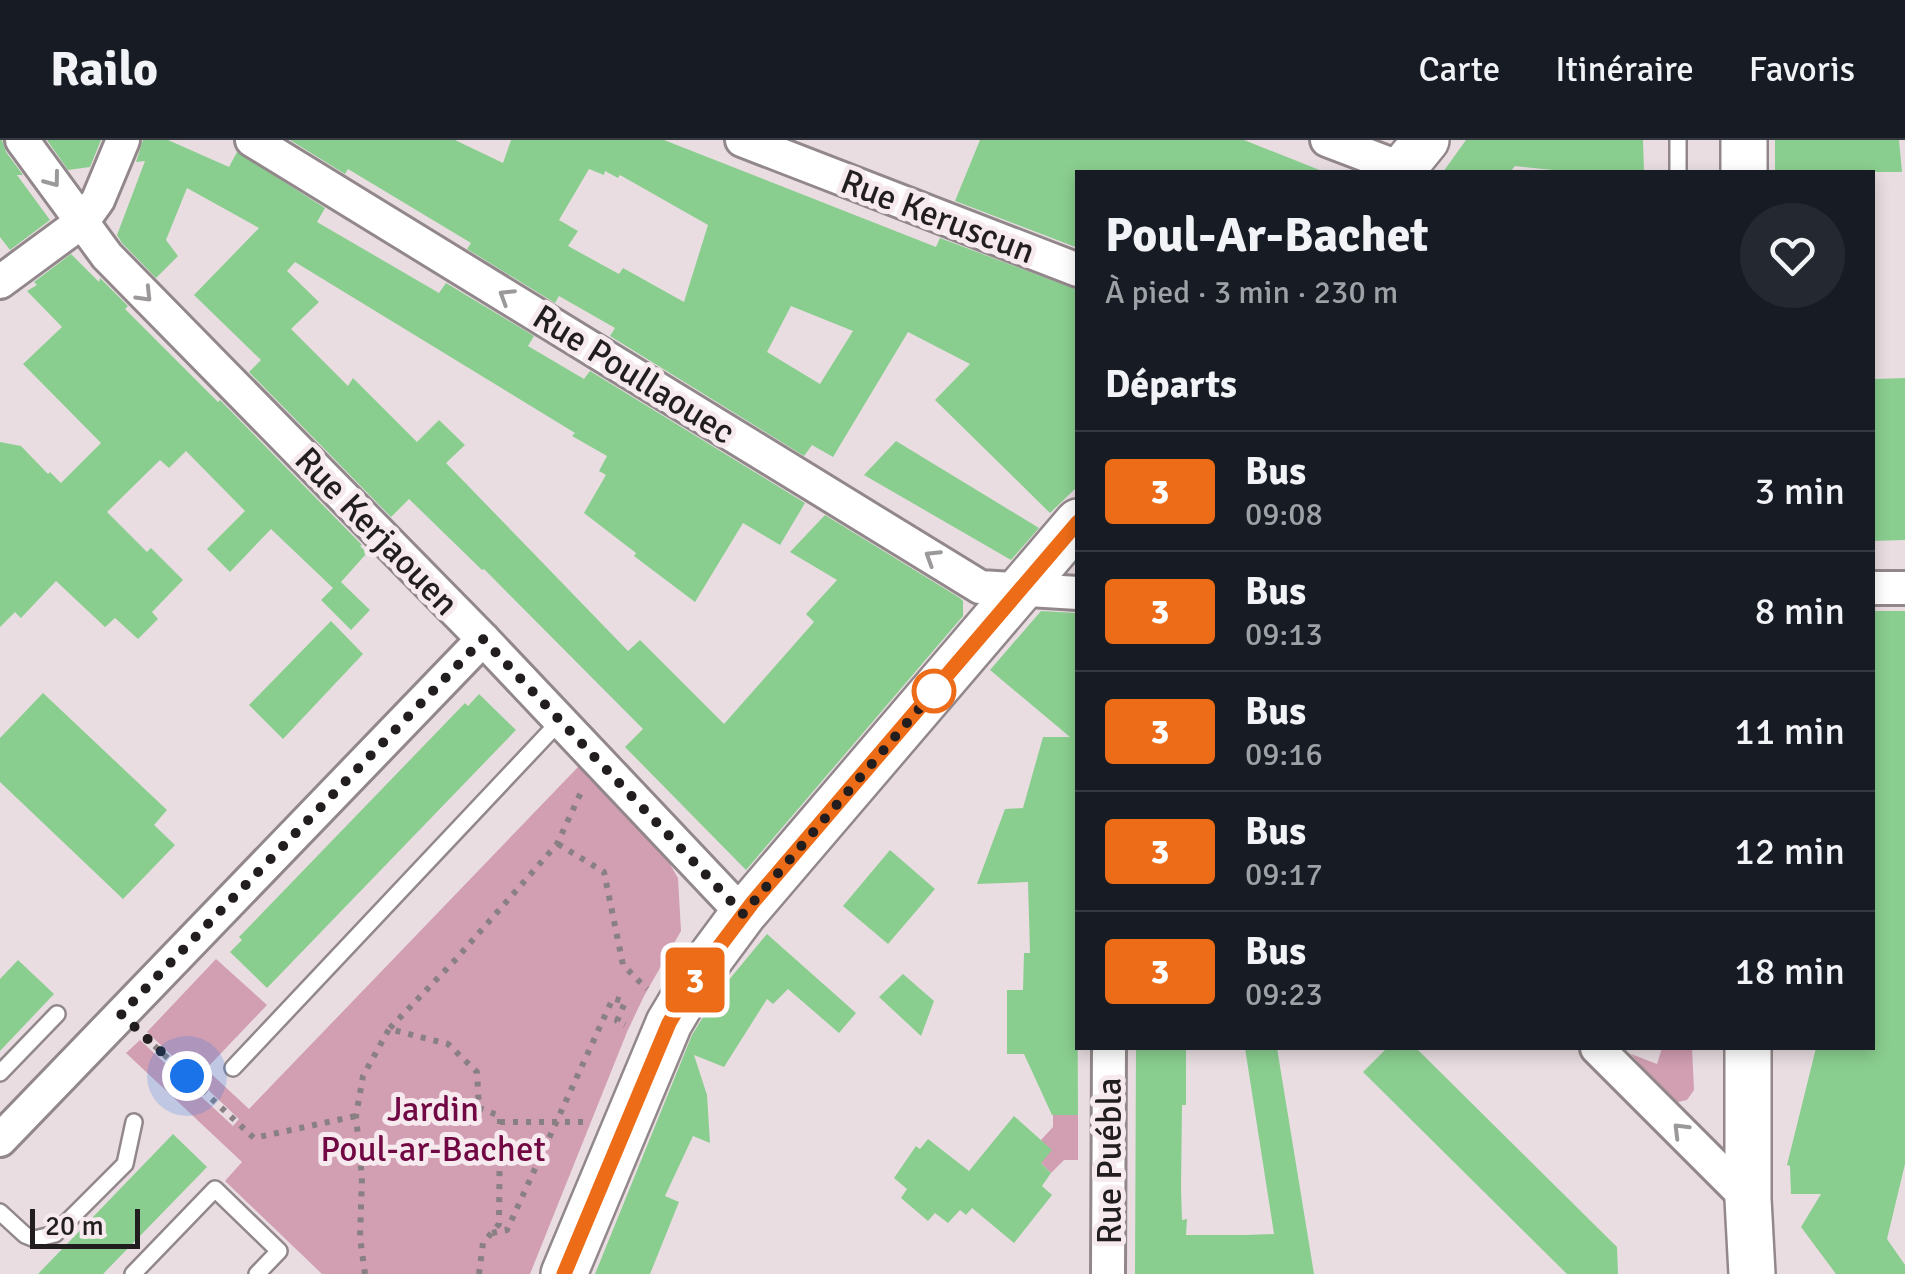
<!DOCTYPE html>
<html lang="fr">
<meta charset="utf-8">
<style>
body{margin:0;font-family:Signika,sans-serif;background:#242831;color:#f1f3f6;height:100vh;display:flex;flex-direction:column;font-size:38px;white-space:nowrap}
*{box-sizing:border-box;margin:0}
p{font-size:32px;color:#9ea1a6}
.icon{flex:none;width:55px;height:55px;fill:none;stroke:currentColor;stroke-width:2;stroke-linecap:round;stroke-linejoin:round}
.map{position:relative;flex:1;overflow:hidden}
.details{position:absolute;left:1075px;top:30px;width:800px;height:880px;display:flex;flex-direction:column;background:#171b24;border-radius:0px;box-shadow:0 5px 15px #0003}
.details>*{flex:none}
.badge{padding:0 20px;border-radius:8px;font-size:35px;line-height:65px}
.scale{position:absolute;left:30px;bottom:25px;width:110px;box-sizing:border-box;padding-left:10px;border:5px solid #221d1f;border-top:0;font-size:28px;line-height:35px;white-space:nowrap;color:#221d1f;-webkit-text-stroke:8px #f6eaee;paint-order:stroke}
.you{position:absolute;width:50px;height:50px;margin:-25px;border:8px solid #fff;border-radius:50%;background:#1a73e8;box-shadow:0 0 0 15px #1a73e833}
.map>.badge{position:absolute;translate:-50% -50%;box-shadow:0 0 0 5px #fff}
h2{padding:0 30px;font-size:38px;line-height:90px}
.round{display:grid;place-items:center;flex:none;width:105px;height:105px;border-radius:52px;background:#242831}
.overview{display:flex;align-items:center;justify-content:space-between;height:170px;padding:0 30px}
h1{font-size:48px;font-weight:800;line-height:75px}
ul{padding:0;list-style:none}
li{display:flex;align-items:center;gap:30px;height:120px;padding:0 30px;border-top:2px solid #363941}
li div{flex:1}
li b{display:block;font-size:38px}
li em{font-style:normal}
li .badge{min-width:110px;font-weight:700;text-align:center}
header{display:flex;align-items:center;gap:60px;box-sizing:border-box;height:140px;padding:0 50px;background:#171b24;border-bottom:2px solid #363941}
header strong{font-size:48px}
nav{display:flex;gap:55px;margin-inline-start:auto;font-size:35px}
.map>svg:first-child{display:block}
</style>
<header>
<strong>Railo</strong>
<nav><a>Carte</a><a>Itinéraire</a><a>Favoris</a></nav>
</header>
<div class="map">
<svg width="1905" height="1134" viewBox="0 0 1905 1134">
<rect width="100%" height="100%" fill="#e9dde1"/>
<g fill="#d29eb2">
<polygon points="579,626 660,707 678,738 681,791 644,856 627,892 530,1134 322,1134 225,1041 242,1022 126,913 140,900 233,986 239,979 147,892 216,819 267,865 206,929 249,969"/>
<polygon points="1662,908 1692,908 1694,950 1687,960 1678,962 1670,959 1631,914 1657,924"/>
<polygon points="1053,975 1078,975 1078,1020 1064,1020 1051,1033 1041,1023 1041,1000 1053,987"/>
</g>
<g fill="#8ace8f" fill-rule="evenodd">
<polygon points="0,0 2,0 6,12 23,35 17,35 50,80 10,110 0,97"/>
<polygon points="47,0 101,0 90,27 68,30"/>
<polygon points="143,0 168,0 229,27 237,12 325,68 317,82 439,153 446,143 534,196 528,206 584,239 590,231 805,363 780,405 743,383 695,462 634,416 636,413 584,373 606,335 599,331 607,316 572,296 575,293 295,122 287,131 319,162 291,189 348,246 353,238 417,302 439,280 465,305 446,323 628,511 640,500 724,584 814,482 806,474 837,440 790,412 825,375 960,458 963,461 963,476 746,730 625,607 643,589 484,429 482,430 409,359 391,377 249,232 261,220 194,155 259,88 187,48 166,100 178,116 156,138 122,103 117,95 145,21 136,22"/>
<path d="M 290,0 L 455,0 L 503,23 L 511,0 L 664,0 L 936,107 L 940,98 L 1078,150 L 1078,346 L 1050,373 L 935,260 L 970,224 L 908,192 L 833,317 L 812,305 L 804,316 L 610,196 L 615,188 L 559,156 L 555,163 L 467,109 L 471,103 L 348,29 L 345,34 ZM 589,29 L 604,35 L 605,31 L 618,38 L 620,35 L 708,85 L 684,162 L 623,128 L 619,134 L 568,106 L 578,91 L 559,80 ZM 791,166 L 853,191 L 820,244 L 767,212 Z"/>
<polygon points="980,0 1244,0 1322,31 1078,32 1078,108 955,61"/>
<polygon points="1466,0 1643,0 1644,32 1572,32 1515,26 1510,32 1443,32"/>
<polygon points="1775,0 1899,0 1902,32 1775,32"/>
<polygon points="71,114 99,142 100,138 128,166 125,169 218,262 220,260 362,405 360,406 367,413 341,442 370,470 351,490 321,460 333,448 271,389 230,432 207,409 245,371 186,311 169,328 160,320 107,372 147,412 151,408 183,440 152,472 158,479 138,499 115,478 105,487 56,441 21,478 15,472 0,487 0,302 21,306 48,334 50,332 61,343 101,303 23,224 62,187 27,151 37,145 34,142"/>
<polygon points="1905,238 1905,400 1872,401 1872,248 1875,248 1875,239"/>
<polygon points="896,301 1039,388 1011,420 864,335"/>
<polygon points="1041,471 1076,473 1078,975 1052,975 1024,914 1007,914 1007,850 1023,850 1024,813 1030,813 1028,742 977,744 1005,669 1023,668 1043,597 1070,597 990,530"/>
<polygon points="1872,471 1905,471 1905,1024 1887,1099 1905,1125 1905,1134 1836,1134 1801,1087 1821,1054 1791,1054 1790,1026 1787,1025 1816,908 1872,908"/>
<polygon points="331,481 363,514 283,599 249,565"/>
<polygon points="43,553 167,670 154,685 175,705 123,759 0,642 0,598"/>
<polygon points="479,554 516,590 267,848 230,812 242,800 239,797 465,563 468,566"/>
<polygon points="890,710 935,749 888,804 843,766"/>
<polygon points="767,794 856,873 839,893 788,849 773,864 767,859 724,927 694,915 707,955 710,1003 693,996 665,1056 679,1062 650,1134 595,1134 692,895 718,853"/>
<polygon points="18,820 54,854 0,911 0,839"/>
<polygon points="903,834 934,861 921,896 879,857"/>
<polygon points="1136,908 1186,908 1186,965 1182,965 1181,1048 1182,1080 1187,1079 1186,1095 1247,1095 1274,1094 1245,908 1277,908 1314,1134 1135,1134"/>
<polygon points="1387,908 1416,908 1617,1107 1618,1134 1567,1134 1363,932"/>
<polygon points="1014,976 1052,1010 1041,1023 1051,1033 1042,1046 1052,1055 1014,1103 972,1068 966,1075 960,1070 948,1083 935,1073 928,1081 901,1058 907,1049 894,1038 916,1006 920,1009 928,999 969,1031"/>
<polygon points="173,994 207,1027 103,1134 38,1134"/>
</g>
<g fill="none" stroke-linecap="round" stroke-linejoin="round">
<defs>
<g id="lane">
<polyline points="1678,0 1678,32"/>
<polyline points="233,928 560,581"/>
<polyline points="0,933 57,874"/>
<polyline points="0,1072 25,1095 35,1099 55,1094 125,1024 134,982"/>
<polyline points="133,1134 215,1049 279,1111 257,1134"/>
</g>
<g id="street">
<polyline points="22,0 107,116 483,499 743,774"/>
<polyline points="252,0 980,447 1078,453"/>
<polyline points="742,0 1078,130"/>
<polyline points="1327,0 1403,29"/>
<polyline points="0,142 83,81 98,60 123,0"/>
<polyline points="1872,448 1905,448"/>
<polyline points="1597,908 1748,1059"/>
<polyline points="0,1000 483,499"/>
<polyline points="1108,1134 1109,908"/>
</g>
<g id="secondary">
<polyline points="1400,32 1426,0"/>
<polyline points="1744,32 1744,0"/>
<polyline points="1748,908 1748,1059 1752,1134"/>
<polyline points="564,1134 669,883 697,836 743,774 1078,382"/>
</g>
</defs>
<use href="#lane" stroke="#92888b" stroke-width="20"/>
<use href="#street" stroke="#92888b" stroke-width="38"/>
<use href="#secondary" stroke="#92888b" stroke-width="50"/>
<g stroke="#898083" stroke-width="6" stroke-dasharray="5 8" stroke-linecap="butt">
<polyline points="558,704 604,732 623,825 647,849"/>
<polyline points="145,897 254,998 356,976"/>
<polyline points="500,982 584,982"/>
<polyline points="492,1093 507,1090 613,858 625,862 617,881 625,885"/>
<polyline points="365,1134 360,1097 362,1038 356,976 363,936 389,889"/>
<polyline points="479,1134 483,1103 499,1084 500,976 479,968 477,932 448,904 389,889 457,818 557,704 582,650"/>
</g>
<use href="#lane" stroke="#fff" stroke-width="15"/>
<use href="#street" stroke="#fff" stroke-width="32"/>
<use href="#secondary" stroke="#fff" stroke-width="45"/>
</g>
<defs><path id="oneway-chevron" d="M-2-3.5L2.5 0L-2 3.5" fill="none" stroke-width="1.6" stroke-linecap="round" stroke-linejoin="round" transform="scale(2.5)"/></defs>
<g stroke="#9c999a">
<use href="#oneway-chevron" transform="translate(53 40) rotate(53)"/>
<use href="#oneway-chevron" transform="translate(145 155) rotate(46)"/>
<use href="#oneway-chevron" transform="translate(506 156) rotate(-148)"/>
<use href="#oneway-chevron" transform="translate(932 417) rotate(-148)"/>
<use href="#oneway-chevron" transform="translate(1680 990) rotate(-135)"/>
</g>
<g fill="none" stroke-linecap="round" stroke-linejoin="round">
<defs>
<polyline id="line" points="564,1134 669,883 697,836 753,762 1078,382"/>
</defs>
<use href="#line" stroke="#fff" stroke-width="22"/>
<use href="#line" stroke="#ed6c18" stroke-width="15"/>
<polyline stroke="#221d1f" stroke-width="10" stroke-dasharray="0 18" points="187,936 121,874 483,499 743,774 936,549 934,551"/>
</g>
<circle fill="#fff" stroke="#ed6c18" stroke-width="5" cx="934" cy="551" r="20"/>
<g text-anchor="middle" stroke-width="10" stroke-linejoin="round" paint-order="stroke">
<g font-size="35" fill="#221d1f" stroke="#f6eaee">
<text transform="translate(938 76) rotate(21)" y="12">Rue Keruscun</text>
<text transform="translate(634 234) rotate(32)" y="12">Rue Poullaouec</text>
<text transform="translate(377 391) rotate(46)" y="12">Rue Kerjaouen</text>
<text transform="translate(1109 1021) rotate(-90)" y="12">Rue Puébla</text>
</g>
<g font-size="35" fill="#710843" stroke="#f6eaee">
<text x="433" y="981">Jardin<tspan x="433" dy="40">Poul-ar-Bachet</tspan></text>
</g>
</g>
</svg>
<div class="scale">20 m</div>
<div class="you" style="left:187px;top:936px"></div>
<b class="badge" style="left:695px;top:840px;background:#ed6c18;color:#fff">3</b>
<section class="details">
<div class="overview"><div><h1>Poul-Ar-Bachet</h1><p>À pied · 3 min · 230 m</p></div><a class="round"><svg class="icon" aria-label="heart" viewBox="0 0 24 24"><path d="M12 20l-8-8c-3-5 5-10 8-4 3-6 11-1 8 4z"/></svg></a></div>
<h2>Départs</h2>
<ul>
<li><span class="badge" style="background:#ed6c18;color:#fff">3</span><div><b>Bus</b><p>09:08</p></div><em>3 min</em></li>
<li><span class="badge" style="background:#ed6c18;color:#fff">3</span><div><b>Bus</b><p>09:13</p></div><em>8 min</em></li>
<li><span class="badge" style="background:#ed6c18;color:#fff">3</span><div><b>Bus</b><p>09:16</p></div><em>11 min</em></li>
<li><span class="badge" style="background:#ed6c18;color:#fff">3</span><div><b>Bus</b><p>09:17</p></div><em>12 min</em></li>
<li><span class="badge" style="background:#ed6c18;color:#fff">3</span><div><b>Bus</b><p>09:23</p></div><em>18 min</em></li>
</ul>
</section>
</div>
